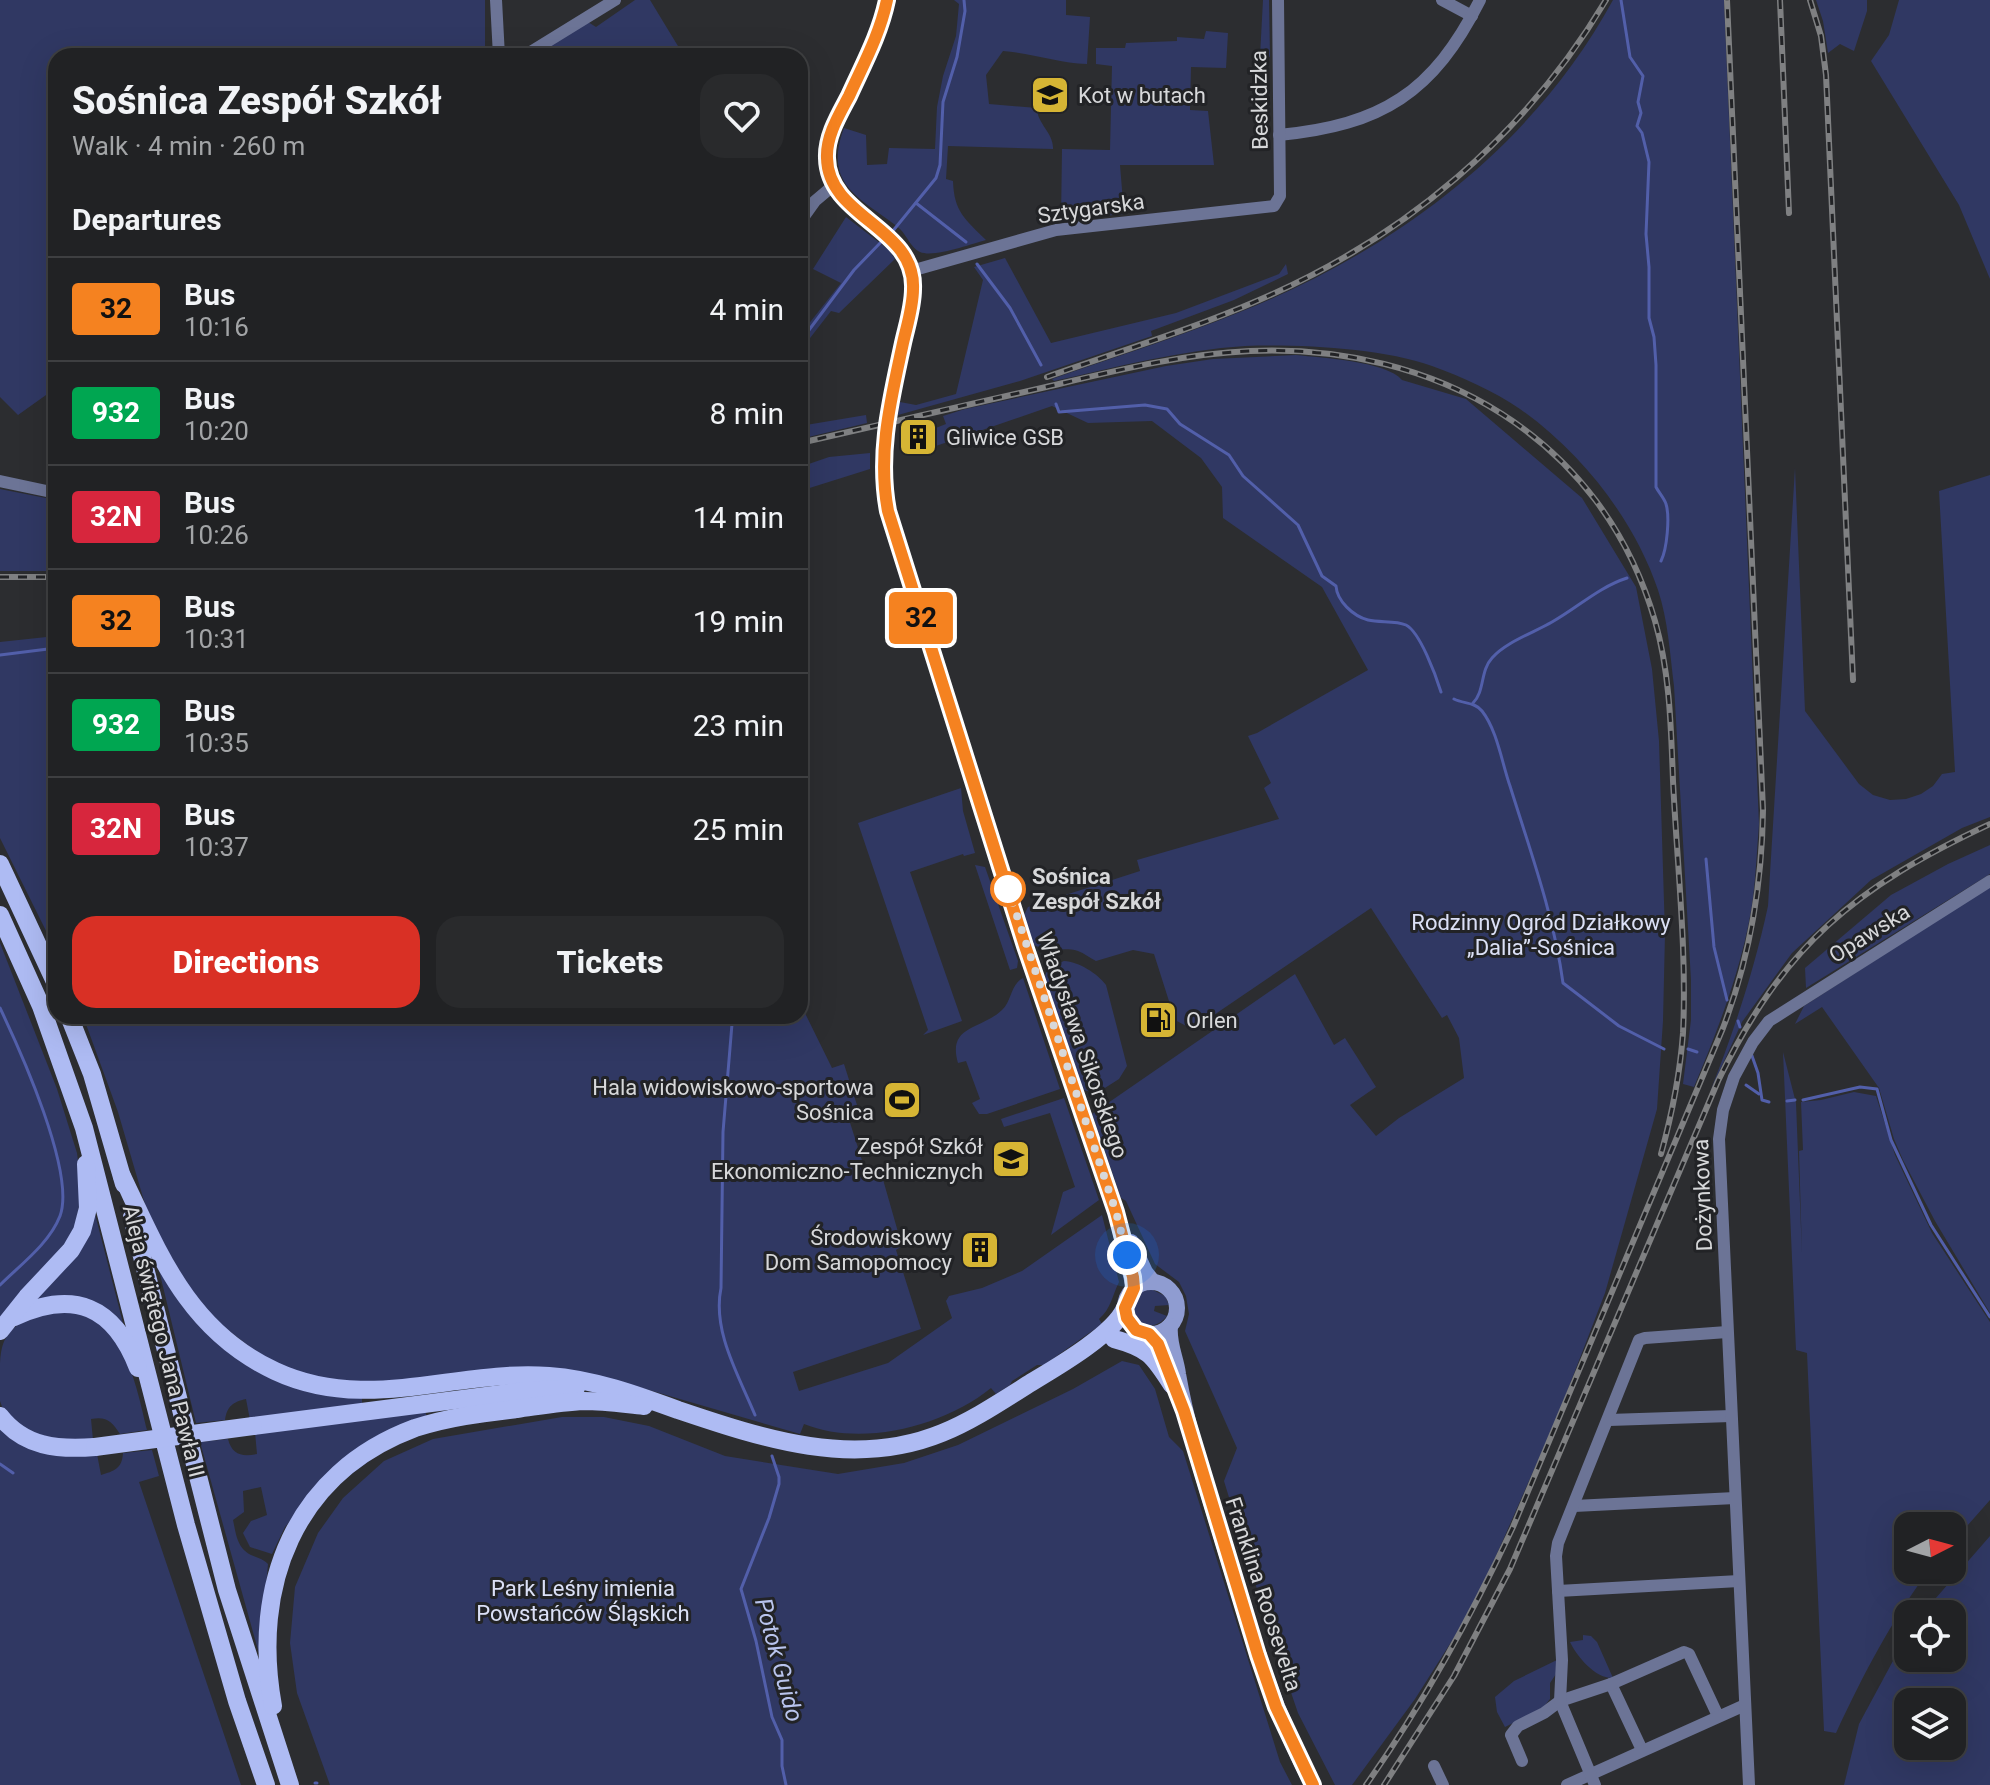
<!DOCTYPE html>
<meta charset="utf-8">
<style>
body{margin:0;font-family:Roboto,sans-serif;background:#292a2c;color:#f1f3f6;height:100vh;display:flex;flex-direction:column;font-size:30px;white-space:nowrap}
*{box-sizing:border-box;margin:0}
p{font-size:26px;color:#a2a4a6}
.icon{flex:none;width:44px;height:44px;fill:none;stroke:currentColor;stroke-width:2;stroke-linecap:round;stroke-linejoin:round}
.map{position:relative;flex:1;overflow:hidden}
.drawer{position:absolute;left:48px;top:48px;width:760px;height:976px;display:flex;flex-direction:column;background:#212224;border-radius:24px;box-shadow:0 8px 32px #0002,0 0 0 2px #3e3f41}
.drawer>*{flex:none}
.badge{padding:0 16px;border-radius:6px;font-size:28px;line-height:52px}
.needle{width:52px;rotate:84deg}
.tools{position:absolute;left:1894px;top:1512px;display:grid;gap:16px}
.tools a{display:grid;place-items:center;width:72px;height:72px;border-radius:16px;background:#212224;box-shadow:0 8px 32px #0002,0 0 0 2px #3e3f41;font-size:40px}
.you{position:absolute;width:40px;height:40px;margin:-20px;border:6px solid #fff;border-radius:50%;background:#1a73e8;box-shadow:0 0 0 12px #1a73e833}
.map>.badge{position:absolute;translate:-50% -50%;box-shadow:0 0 0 4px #fff}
h2{padding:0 24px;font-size:30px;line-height:72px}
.round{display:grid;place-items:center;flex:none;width:84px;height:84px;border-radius:24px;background:#292a2c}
.overview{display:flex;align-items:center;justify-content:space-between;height:136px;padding:0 24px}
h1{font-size:38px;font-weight:800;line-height:60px}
.cta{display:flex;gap:16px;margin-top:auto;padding:16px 24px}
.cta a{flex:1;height:92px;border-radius:24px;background:#d93025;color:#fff;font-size:32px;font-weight:800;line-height:92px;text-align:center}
.cta a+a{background:#292a2c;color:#f1f3f6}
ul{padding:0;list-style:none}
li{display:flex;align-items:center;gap:24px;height:104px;padding:0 24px;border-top:2px solid #3e3f41}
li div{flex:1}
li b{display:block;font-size:30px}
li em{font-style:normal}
li .badge{min-width:88px;font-weight:700;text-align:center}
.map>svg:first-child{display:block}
</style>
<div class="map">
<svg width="1990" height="1785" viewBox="0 0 1990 1785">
<rect width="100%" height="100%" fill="#2c2d30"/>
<g fill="#303863" fill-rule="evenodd">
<polygon points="0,0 485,0 485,56 56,56 56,394 53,390 18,415 0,397"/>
<polygon points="635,0 650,0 684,56 532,56 588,22 596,27"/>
<path d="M 954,0 L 1066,0 L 1066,15 L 1090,17 L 1087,64 C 1059,63 1032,53 1003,51 L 986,75 L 989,104 L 1037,108 C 1037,124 1054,133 1053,149 L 948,146 L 946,179 L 953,181 C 954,212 965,219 986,240 C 971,244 934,258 920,252 C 911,248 907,236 900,229 C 862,198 822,187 844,128 L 866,135 L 867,165 L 887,164 L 889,148 L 935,149 L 937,107 L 943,76 L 956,36 L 959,4 Z"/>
<polygon points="1263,0 1269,0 1270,57 1260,56"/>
<path d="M 1613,0 L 1724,0 L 1759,824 C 1757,848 1756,873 1753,898 C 1744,963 1719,1027 1694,1087 L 1683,1084 L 1691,1020 L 1691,980 L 1674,686 C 1670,654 1668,620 1658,590 C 1634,519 1581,452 1520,409 C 1494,391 1462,377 1432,366 C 1382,348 1299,344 1245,346 C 1181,350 1117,367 1054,381 L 1052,379 C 1115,357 1178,337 1240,312 C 1395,250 1532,148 1613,0 Z"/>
<polygon points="1816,0 1867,0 1867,11 1854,51 1840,44 1828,53 1823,21"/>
<polygon points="1899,0 1990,0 1990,279 1959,205 1871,61 1889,35"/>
<polygon points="1206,31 1228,33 1226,68 1191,67 1190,110 1208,111 1214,165 1120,165 1124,214 1061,220 1062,149 1110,150 1112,66 1096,64 1096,48 1125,48 1126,43 1177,41 1177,37 1204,39"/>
<polygon points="846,217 889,250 895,259 839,313 831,311 800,351 800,335 841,283 813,269"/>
<polygon points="1005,258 1051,343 1176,313 1279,274 1286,264 1288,274 1234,300 1151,331 1152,336 1020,381 898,415 900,402 916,405 956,394 983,280 974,267"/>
<path d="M 1296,355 C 1322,358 1386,361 1402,380 L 1466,399 L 1582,498 L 1636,587 L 1652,669 L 1659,741 L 1665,934 L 1663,1021 L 1657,1109 L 1605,1293 L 1558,1415 L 1474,1606 L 1415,1699 L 1352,1785 L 1335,1785 L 1298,1713 L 1268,1625 L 1224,1481 L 1237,1448 L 1185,1331 L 1189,1314 L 1186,1296 L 1179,1282 L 1155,1264 L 1126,1201 L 1121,1198 L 1092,1114 L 1295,974 L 1334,1045 L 1345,1038 L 1376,1087 L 1350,1105 L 1376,1136 L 1399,1118 L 1464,1078 L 1459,1038 L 1447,1015 L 1442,1018 L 1371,908 L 1208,1019 L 1190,1028 L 1175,1020 L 1154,954 L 1133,950 L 1096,961 C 1090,958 1084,953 1078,951 C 1061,946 1049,955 1031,943 L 1024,915 L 1028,907 L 1140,871 L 1137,860 L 1279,819 L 1264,788 L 1271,783 L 1248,736 L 1257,733 L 1368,670 L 1322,587 L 1223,518 L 1222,487 L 1201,458 L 1152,421 L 1088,423 L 1052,406 L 933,447 L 928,431 L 946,424 L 943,416 L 965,409 L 1166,366 L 1213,359 Z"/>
<polygon points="866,415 867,423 800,439 800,426"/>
<polygon points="870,453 870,469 800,491 800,467 829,457"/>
<path d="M 1795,468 L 1805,711 L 1859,784 L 1873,795 L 1890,800 L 1906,799 L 1921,794 L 1933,786 L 1942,774 L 1955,772 L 1939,491 L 1990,475 L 1990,817 L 1962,828 L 1871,880 L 1792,953 L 1742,1022 L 1710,1092 C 1734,1031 1754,971 1768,906 Z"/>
<polygon points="0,489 56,500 56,571 0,571"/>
<polygon points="56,636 56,951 0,838 0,642"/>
<polygon points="961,788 963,811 975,853 964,856 963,854 910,872 962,1021 923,1035 928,1030 858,823"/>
<polygon points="1990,845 1990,874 1806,988 1805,968 1891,895 1948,864"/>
<polygon points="975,865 985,867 1018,961 1017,968 1010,970"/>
<polygon points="1990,886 1990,1313 1935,1221 1903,1160 1894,1139 1879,1088 1822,1007 1795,1024 1804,1006"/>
<polygon points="0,943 57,1089 77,1153 82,1193 73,1234 0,1319"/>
<path d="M 1064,961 C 1079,962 1097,973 1106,985 L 1127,1066 L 1119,1079 L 1097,1093 L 1083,1090 L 1045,981 C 1044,968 1053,965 1064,961 Z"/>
<path d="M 1023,978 L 1060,1089 L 987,1114 L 979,1114 L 972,1103 L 980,1099 L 966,1061 L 958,1063 C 947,1025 981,1030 1002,1010 C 1012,1001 1010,985 1023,978 Z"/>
<path d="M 800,1003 L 832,1068 L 844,1064 L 857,1105 L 846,1110 L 866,1173 L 880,1169 L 902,1246 L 896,1250 L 921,1329 L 793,1372 L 799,1391 L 888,1363 L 952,1318 L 946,1301 L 949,1296 L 982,1288 L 1022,1271 L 1102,1215 L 1119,1282 C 1112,1296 1111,1309 1099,1319 L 1102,1324 L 1044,1365 L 1037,1365 L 1012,1381 L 1010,1385 L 996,1394 L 991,1388 C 943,1427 861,1447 804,1424 L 800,1434 L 642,1388 L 593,1376 L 339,1384 L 271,1363 L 202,1310 L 149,1218 L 118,1112 L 83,1016 L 800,1016 Z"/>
<path d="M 1783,1052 L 1796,1103 L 1802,1254 L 1799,1151 L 1803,1150 L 1801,1102 L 1821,1100 L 1854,1092 L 1876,1096 L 1895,1155 L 1932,1233 L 1990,1322 L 1990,1500 L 1952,1543 L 1952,1526 L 1908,1526 L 1908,1570 L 1929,1570 C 1890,1623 1864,1673 1836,1733 L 1824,1731 L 1807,1353 L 1796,1350 Z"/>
<polygon points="1064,1098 1099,1200 1051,1235 1063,1192 1075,1187 1050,1113 1004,1127 1001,1119"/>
<polygon points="94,1210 124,1327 31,1301"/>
<path d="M 157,1262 L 215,1339 L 362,1396 L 362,1405 L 250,1420 L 246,1399 C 233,1402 227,1406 225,1420 L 196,1423 Z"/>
<path d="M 1151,1289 L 1165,1296 L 1169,1305 L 1155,1306 L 1154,1311 L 1167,1316 C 1149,1339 1121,1316 1139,1293 Z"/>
<path d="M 40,1312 C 52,1312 72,1309 84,1313 C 126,1328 138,1392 147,1430 L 120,1434 C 112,1421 106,1416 91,1419 L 93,1440 C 63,1441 10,1437 0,1401 C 0,1391 0,1379 0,1369 C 0,1335 10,1327 40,1312 Z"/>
<polygon points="1122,1361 1139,1365 1155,1389 1169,1437 1183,1451 1280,1762 1292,1785 330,1785 297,1693 290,1643 295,1587 318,1533 343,1498 384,1461 433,1439 562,1417 604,1417 649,1426 725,1456 838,1474 904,1463 958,1445 1073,1389"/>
<path d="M 425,1410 L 427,1419 L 295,1515 L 285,1527 L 272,1554 L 250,1547 L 243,1533 L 251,1521 L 267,1515 L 261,1487 L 243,1491 L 244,1512 L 233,1520 C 236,1534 237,1548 251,1555 C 258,1558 263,1559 268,1564 L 260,1657 L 200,1442 L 228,1439 C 232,1455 242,1457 257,1454 L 255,1432 Z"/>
<path d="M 0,1428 L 97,1454 L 101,1475 C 114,1471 122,1469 123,1453 L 152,1450 L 159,1476 L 139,1482 L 241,1785 L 0,1785 Z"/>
<path d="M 1990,1536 L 1990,1785 L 1844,1785 L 1859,1724 L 1908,1633 L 1908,1658 L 1952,1658 L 1952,1614 L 1922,1614 ZM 1908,1702 L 1952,1702 L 1952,1746 L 1908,1746 Z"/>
<path d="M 1583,1635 L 1591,1636 L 1597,1642 L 1613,1678 C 1596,1679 1577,1657 1570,1642 L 1583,1640 Z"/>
<polygon points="1559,1659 1558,1671 1550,1683 1550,1699 1542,1709 1505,1727 1497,1712 1495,1697 1514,1681"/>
</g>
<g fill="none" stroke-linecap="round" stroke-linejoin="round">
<g stroke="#525faa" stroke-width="3">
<path d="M 1621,0 L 1630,57 L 1643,76 L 1638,102 L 1641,113 L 1637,126 L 1642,133 L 1649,162 L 1646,234 L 1649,267 L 1649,318 L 1654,337 L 1656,365 L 1656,487 C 1659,493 1664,498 1666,504 C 1670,517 1667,549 1661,561"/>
<polyline points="916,203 966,242"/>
<polyline points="892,232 936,178 940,165 943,102 957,57 965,11 964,0"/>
<polyline points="977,264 1010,308 1041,365"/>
<polyline points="800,342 854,270 883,240"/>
<path d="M 1056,404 L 1059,412 L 1145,405 L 1167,409 L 1180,424 L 1229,455 L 1243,476 L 1298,525 L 1322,576 L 1336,586 C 1337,601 1353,616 1368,620 C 1380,623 1395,620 1406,625 C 1420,632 1436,676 1441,692"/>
<polyline points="0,655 56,648"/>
<path d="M 1454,699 C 1464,704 1475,702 1482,711 C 1497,730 1502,763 1510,786 C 1530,850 1554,916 1563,983 L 1619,1026 L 1664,1049"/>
<path d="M 1473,703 C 1485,691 1480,671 1492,658 C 1506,642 1533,633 1552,622 C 1577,608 1599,587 1627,578"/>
<polyline points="1706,859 1714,947 1727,1000"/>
<path d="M 0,1008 C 20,1050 76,1173 60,1216 C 49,1244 20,1265 0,1285"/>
<path d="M 736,1016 L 732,1024 L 723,1132 L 721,1288 C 712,1331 739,1376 755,1415"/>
<polyline points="1738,1021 1740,1027"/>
<polyline points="1688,1049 1697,1052"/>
<polyline points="1751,1053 1758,1073 1762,1100 1769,1102"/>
<polyline points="1746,1085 1759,1094"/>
<polyline points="1803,1100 1860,1087 1877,1089 1891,1140 1931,1225 1990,1317"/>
<polyline points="1787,1101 1795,1100"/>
<polyline points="772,1456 779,1477 779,1484 769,1518 741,1589 756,1641 772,1717 782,1740 782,1766 786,1785"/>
<polyline points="0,1464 13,1473"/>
<polyline points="315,1783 317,1783"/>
</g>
<g stroke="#6c7496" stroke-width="12">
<polyline points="496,0 499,56"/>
<polyline points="1442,0 1472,16"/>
<polyline points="524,56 615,0"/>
<path d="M 1279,135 C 1382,125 1433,93 1480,0"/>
<polyline points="800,222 815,201 834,185"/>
<polyline points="911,271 1056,230 1274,206 1280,196 1278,0"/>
<polyline points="0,481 56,493"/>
<polyline points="1609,1420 1731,1416"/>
<polyline points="1574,1506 1735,1498"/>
<polyline points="1558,1591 1739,1581"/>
<polyline points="1611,1684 1642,1750"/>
<polyline points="1522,1761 1511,1735 1518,1726 1544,1713 1560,1701 1611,1684 1684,1652 1689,1654 1718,1716"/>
<polyline points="1434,1766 1443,1785"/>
<polyline points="1567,1785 1745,1705"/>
<polyline points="1595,1785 1560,1701 1562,1660 1556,1556 1558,1543 1639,1340 1645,1338 1727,1332"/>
<polyline points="1749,1785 1719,1139 1723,1110 1734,1077 1753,1042 1769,1021 1990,881"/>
</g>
<g stroke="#8f9cd1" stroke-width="16">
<path d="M 887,0 C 880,34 863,65 849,96 C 840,115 826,136 827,158 C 829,218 916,227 913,289 C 913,307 907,325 903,343 C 891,399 877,453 888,511 L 1025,946 L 1116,1212 L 1134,1288"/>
<polyline points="1131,1242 1145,1272 1153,1282"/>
<circle cx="1151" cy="1308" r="26"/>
<path d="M 1170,1326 C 1168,1343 1176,1358 1178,1374 C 1188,1432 1207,1488 1224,1545 C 1249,1627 1272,1709 1313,1785"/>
</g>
<g stroke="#aebbf3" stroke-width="18">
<polyline points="0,864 56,984"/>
<polyline points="0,915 41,1006 84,1128 186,1525 237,1701 266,1785"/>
<polyline points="69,1016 92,1074 124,1184"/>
<path d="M 122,1176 C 160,1256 189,1331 275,1371 C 367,1414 455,1369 549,1376 C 593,1379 637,1395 678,1410 C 764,1439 854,1469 942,1433 C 974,1420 1003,1400 1032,1382 C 1057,1367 1114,1334 1125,1308"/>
<polyline points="132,1217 227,1590 290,1785"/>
<path d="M 14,1317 C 74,1289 114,1306 138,1368"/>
<polyline points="0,1331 27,1297 71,1250 82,1231 88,1208 86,1164"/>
<path d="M 1114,1339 C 1148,1348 1153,1355 1172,1385"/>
<path d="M 0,1416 C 24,1447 58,1450 95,1447"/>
<polyline points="253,1426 524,1391 576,1388"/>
<path d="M 273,1706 C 251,1586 294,1473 415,1428 C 448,1417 483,1413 517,1409 C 539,1406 561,1402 584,1401 C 604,1401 624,1404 644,1406"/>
</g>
<defs>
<g id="rail">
<polyline points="1780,0 1789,213"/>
<polyline points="1810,0 1821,36 1826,75 1853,680"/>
<path d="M 1047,377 C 1118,352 1190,330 1259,300 C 1404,238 1525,136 1606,0"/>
<path d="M 800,443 C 882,424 964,405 1046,387 C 1114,371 1181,354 1250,351 C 1435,343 1602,437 1655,621 C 1670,673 1671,728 1673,781 C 1677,864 1687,950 1683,1033 C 1680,1074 1672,1114 1661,1154"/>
<polyline points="0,577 56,577"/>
<path d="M 1366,1785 C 1423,1704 1471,1617 1513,1527 L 1723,1028 C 1750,957 1762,885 1763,810 L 1727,0"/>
<path d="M 1384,1785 L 1454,1676 L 1510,1569 L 1718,1081 C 1784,945 1855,887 1990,824"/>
</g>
</defs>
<use href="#rail" stroke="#7f8082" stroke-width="6"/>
<use href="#rail" stroke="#222326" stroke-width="3" stroke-dasharray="9" stroke-linecap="butt"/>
<polyline stroke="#aebbf3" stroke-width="18" points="95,1447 253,1426"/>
</g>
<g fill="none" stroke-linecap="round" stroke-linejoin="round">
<defs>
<path id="line" d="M 887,0 C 880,34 863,65 849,96 C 839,115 826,136 827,158 C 828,218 916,227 913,289 C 913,307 907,325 903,343 C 891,399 877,453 888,511 L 1025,946 L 1116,1212 L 1133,1277 L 1134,1288 L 1125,1308 L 1127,1318 L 1136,1330 L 1149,1334 L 1158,1344 L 1184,1411 L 1258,1655 L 1276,1707 L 1313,1785"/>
</defs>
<use href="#line" stroke="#fff" stroke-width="18"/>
<use href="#line" stroke="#f58220" stroke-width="12"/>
<polyline stroke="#d7d8da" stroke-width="8" stroke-dasharray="0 14.4" points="1008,889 1116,1212 1127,1255"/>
</g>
<defs>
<symbol id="school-square" viewBox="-11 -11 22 22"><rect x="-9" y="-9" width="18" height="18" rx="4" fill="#d6b534" stroke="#222326"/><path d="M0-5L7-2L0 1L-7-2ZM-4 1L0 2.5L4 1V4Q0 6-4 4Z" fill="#111"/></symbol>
<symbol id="building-square" viewBox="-11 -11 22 22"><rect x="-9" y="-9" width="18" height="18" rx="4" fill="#d6b534" stroke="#222326"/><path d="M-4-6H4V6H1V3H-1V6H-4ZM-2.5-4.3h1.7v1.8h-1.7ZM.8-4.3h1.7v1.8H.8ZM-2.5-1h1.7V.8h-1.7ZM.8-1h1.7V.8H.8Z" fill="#111"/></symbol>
<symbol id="fuel-square" viewBox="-11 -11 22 22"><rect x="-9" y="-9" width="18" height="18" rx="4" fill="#d6b534" stroke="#222326"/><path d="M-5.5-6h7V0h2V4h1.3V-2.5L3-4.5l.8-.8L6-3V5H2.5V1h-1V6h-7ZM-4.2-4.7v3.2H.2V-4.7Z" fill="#111"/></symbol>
<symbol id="stadium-square" viewBox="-11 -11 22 22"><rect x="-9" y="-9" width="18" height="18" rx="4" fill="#d6b534" stroke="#222326"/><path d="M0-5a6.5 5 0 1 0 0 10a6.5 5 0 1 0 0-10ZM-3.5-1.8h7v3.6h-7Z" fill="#111"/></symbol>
</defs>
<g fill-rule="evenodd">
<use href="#school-square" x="1028" y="73" width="44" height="44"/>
<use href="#building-square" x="896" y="415" width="44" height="44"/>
<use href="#fuel-square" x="1136" y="998" width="44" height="44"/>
<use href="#stadium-square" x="880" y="1078" width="44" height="44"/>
<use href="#school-square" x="989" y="1137" width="44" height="44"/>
<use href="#building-square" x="958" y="1228" width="44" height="44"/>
</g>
<circle fill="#fff" stroke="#f58220" stroke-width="4" cx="1008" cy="889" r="16"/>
<g text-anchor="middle" stroke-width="6" stroke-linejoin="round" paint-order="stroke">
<g font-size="22" fill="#d7d8da" stroke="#222326" text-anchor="start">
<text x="1078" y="103">Kot w butach</text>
<text x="946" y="445">Gliwice GSB</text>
<text x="1186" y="1028">Orlen</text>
<text x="874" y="1095" text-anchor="end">Hala widowiskowo-sportowa<tspan x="874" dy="25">Sośnica</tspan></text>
<text x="983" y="1154" text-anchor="end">Zespół Szkół<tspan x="983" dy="25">Ekonomiczno-Technicznych</tspan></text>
<text x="952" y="1245" text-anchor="end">Środowiskowy<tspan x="952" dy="25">Dom Samopomocy</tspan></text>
</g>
<g font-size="22" fill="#d7d8da" stroke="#222326">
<text transform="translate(1259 100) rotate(-91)" y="8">Beskidzka</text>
<text transform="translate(1091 208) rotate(-8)" y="8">Sztygarska</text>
<text transform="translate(1869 933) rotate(-32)" y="8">Opawska</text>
<text transform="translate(1083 1045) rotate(71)" y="8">Władysława Sikorskiego</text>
<text transform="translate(1702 1195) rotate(-92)" y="8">Dożynkowa</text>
<text transform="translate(164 1341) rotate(76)" y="8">Aleja świętego Jana Pawła II</text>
<text transform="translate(1264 1594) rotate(72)" y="8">Franklina Roosevelta</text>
</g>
<g font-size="22" font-weight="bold" fill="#d7d8da" stroke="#222326" text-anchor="start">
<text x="1032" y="884">Sośnica<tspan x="1032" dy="25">Zespół Szkół</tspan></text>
</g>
<g font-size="22" fill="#dbe0f6" stroke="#222326">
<text x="1541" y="930">Rodzinny Ogród Działkowy<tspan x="1541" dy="25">„Dalia”-Sośnica</tspan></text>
<text x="583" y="1596">Park Leśny imienia<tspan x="583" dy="25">Powstańców Śląskich</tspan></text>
</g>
<g font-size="24" font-style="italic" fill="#b9c4ed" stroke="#222326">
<text transform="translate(779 1660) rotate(75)" y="8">Potok Guido</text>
</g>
</g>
</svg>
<div class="tools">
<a><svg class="needle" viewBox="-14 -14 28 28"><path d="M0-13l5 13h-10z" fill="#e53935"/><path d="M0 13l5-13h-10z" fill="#a2a4a6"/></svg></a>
<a><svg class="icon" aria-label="locate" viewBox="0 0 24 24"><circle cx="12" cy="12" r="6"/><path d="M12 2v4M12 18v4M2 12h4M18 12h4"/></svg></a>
<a><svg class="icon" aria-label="layers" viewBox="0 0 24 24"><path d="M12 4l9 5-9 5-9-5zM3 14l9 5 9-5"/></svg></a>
</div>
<div class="you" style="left:1127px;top:1255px"></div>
<b class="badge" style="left:921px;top:618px;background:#f58220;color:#111">32</b>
<section class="drawer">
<div class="overview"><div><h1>Sośnica Zespół Szkół</h1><p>Walk · 4 min · 260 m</p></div><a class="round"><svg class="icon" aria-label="heart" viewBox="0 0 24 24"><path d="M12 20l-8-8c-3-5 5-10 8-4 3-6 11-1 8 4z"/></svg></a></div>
<h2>Departures</h2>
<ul>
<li><span class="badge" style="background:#f58220;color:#111">32</span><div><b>Bus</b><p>10:16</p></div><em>4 min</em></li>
<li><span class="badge" style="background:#00a651;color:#fff">932</span><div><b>Bus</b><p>10:20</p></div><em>8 min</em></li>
<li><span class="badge" style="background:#d7263d;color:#fff">32N</span><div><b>Bus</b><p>10:26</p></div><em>14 min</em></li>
<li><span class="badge" style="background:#f58220;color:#111">32</span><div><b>Bus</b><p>10:31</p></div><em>19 min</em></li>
<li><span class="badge" style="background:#00a651;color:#fff">932</span><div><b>Bus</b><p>10:35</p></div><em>23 min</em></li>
<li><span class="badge" style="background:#d7263d;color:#fff">32N</span><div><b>Bus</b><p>10:37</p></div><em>25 min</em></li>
</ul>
<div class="cta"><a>Directions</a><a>Tickets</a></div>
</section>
</div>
